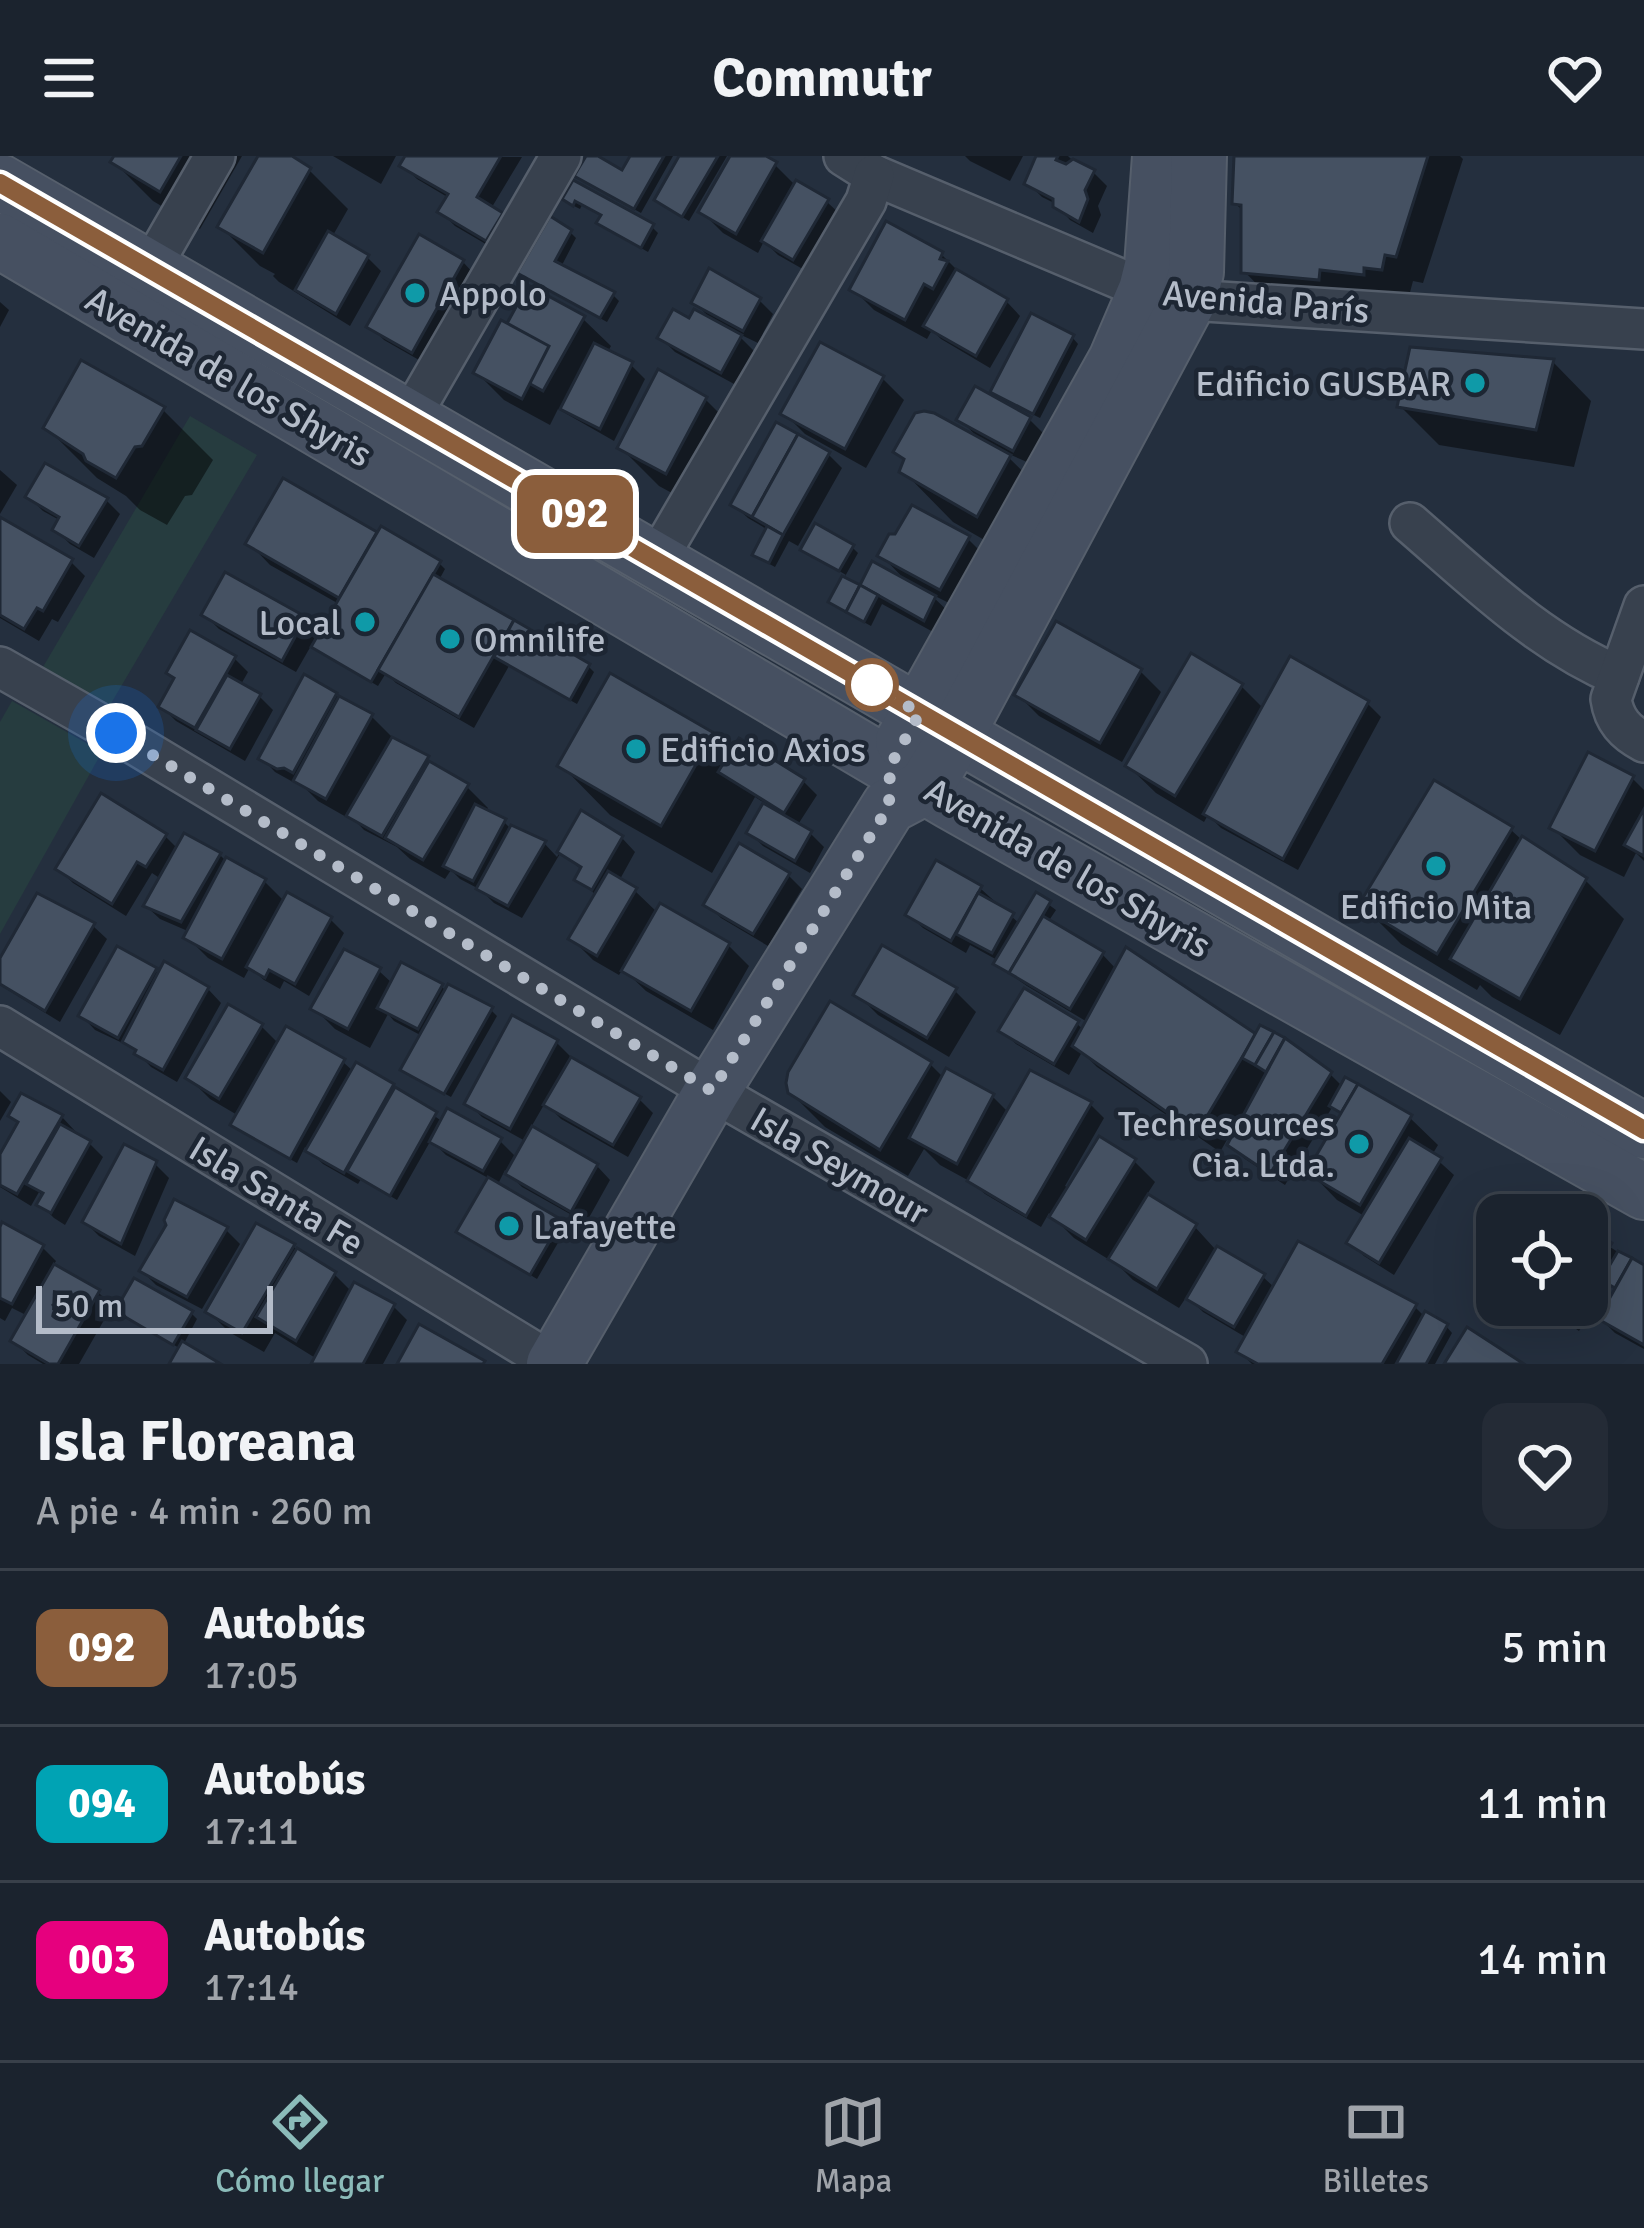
<!DOCTYPE html>
<html lang="es">
<meta charset="utf-8">
<style>
body{margin:0;font-family:Signika,sans-serif;background:#242b36;color:#f1f3f6;height:100vh;display:flex;flex-direction:column;font-size:45px;white-space:nowrap}
*{box-sizing:border-box;margin:0}
p{font-size:39px;color:#a0a4aa}
.icon{flex:none;width:66px;height:66px;fill:none;stroke:currentColor;stroke-width:2;stroke-linecap:round;stroke-linejoin:round}
.map{position:relative;height:1208px;overflow:hidden}
.details{display:flex;flex-direction:column;background:#1b232e;flex:1}
.details>*{flex:none}
.badge{padding:0 24px;border-radius:18px;font-size:42px;line-height:78px}
.fabs{position:absolute;left:1476px;top:1038px;display:grid;gap:24px}
.fabs a{display:grid;place-items:center;width:132px;height:132px;border-radius:24px;background:#1b232e;box-shadow:0 12px 48px #0002,0 0 0 3px #39404a;font-size:60px}
.scale{position:absolute;left:36px;bottom:30px;width:237px;box-sizing:border-box;padding-left:12px;border:6px solid #b4bcc9;border-top:0;font-size:33px;line-height:42px;white-space:nowrap;color:#b4bcc9;-webkit-text-stroke:9px #1d2633;paint-order:stroke}
.you{position:absolute;width:60px;height:60px;margin:-30px;border:9px solid #fff;border-radius:50%;background:#1a73e8;box-shadow:0 0 0 18px #1a73e833}
.map>.badge{position:absolute;translate:-50% -50%;box-shadow:0 0 0 6px #fff}
.round{display:grid;place-items:center;flex:none;width:126px;height:126px;border-radius:24px;background:#242b36}
.summary{display:flex;align-items:center;justify-content:space-between;height:204px;padding:0 36px}
h1{font-size:57px;font-weight:800;line-height:90px}
ul{padding:0;list-style:none}
li{display:flex;align-items:center;gap:36px;height:156px;padding:0 36px;border-top:3px solid #39404a}
li div{flex:1}
li b{display:block;font-size:45px}
li em{font-style:normal}
li .badge{min-width:132px;font-weight:700;text-align:center}
header{display:flex;justify-content:space-between;align-items:center;height:156px;padding:0 36px;background:#1b232e;font-size:54px;font-weight:800}
.tabs{display:flex;justify-content:space-around;align-items:center;height:168px;border-top:3px solid #39404a;background:#1b232e;font-size:33px;color:#a0a4aa}
.tabs a{display:grid;justify-items:center;gap:6px}
.tabs .active{color:#8bbbb9}
.map>svg:first-child{display:block}
</style>
<header><svg class="icon" aria-label="menu" viewBox="0 0 24 24"><path d="M4 6h16M4 12h16M4 18h16"/></svg>Commutr<svg class="icon" aria-label="heart" viewBox="0 0 24 24"><path d="M12 20l-8-8c-3-5 5-10 8-4 3-6 11-1 8 4z"/></svg></header>
<div class="map">
<svg width="1644" height="1208" viewBox="0 0 1644 1208">
<rect width="100%" height="100%" fill="#242f3e"/>
<g fill="#263c3f">
<polygon points="190,260 257,299 109,551 43,511"/>
<polygon points="12,545 102,596 0,778 0,566"/>
</g>
<g fill="#0007">
<polygon points="117,0 242,0 200,73 153,45 114,6"/>
<polygon points="262,0 286,0 309,14 348,53 332,81 367,101 381,115 350,170 279,126 273,120 275,118 260,110 221,71"/>
<polygon points="333,0 396,0 381,28"/>
<polygon points="409,0 522,1 492,51 515,73 501,97 455,70 441,56 449,42 417,23 403,9"/>
<polygon points="589,0 624,18 634,0 673,0 641,57 584,25"/>
<polygon points="683,0 727,0 689,65 664,50"/>
<polygon points="734,0 760,0 775,9 796,30 827,46 841,59 808,116 778,99 764,85 758,97 723,77 702,56"/>
<polygon points="965,0 1023,0 1010,25 970,5"/>
<polygon points="1040,0 1068,0 1076,8 1093,16 1107,30 1098,50 1101,59 1093,77 1070,64 1056,48 1042,41 1028,27"/>
<polygon points="1237,0 1460,0 1463,3 1423,127 1413,125 1409,140 1271,143 1244,115 1244,56 1235,47"/>
<polygon points="574,28 652,71 658,77 648,96 606,72 603,61 582,49 580,53 572,49"/>
<polygon points="570,76 576,82 561,111 613,139 619,145 607,166 527,123 521,117"/>
<polygon points="941,98 964,121 1007,146 1020,160 990,212 941,183 932,174 927,183 874,154 853,133"/>
<polygon points="463,106 476,120 426,208 384,184 370,170"/>
<polygon points="759,144 773,158 758,187 735,176 754,195 736,229 675,196 661,182 690,166 713,165 694,146"/>
<polygon points="0,146 9,154 0,171"/>
<polygon points="583,163 611,190 607,197 631,209 645,223 614,285 558,253 550,269 504,244 477,217"/>
<polygon points="1072,181 1078,188 1040,262 1008,246 1007,248 994,235"/>
<polygon points="821,190 883,223 904,244 866,312 805,278 784,257"/>
<polygon points="1553,206 1591,245 1574,311 1439,289 1400,250"/>
<polygon points="705,243 744,282 705,355 659,330 620,291"/>
<polygon points="163,254 213,304 192,339 185,340 167,369 140,354 126,340 97,322 47,272"/>
<polygon points="960,263 1029,263 1043,277 1027,306 1002,295 1059,351 1028,409 953,366 903,315 980,284"/>
<polygon points="828,298 842,312 798,390 789,385 775,411 762,404 756,398 768,374 748,362 734,349"/>
<polygon points="0,314 17,329 0,358"/>
<polygon points="29,341 106,344 120,358 94,402 70,388 56,374 61,365 43,355"/>
<polygon points="0,364 71,406 85,420 58,466 52,463 39,485 0,462"/>
<polygon points="375,378 439,407 445,413 439,424 588,510 594,516 577,548 509,510 474,572 396,527 386,517 378,530 321,497 312,488 296,516 219,473 205,459 227,420 305,464 321,480 339,448 270,409 249,387"/>
<polygon points="968,383 989,404 961,453 929,437 956,463 946,483 882,448 871,470 838,452 832,446 846,419 804,394 852,391 858,397 843,424 872,440 907,426 881,399"/>
<polygon points="234,502 248,516 240,530 259,540 273,554 245,605 176,565 162,551"/>
<polygon points="1140,515 1161,536 1122,606 1039,560 1018,539"/>
<polygon points="611,521 713,580 732,599 803,625 817,639 797,670 810,677 824,691 810,717 763,690 749,676 766,648 755,641 712,717 610,659 561,609"/>
<polygon points="1241,530 1264,553 1367,547 1381,561 1298,714 1221,672 1208,659 1204,666 1156,637 1128,610"/>
<polygon points="335,539 371,560 392,581 391,584 427,603 438,613 467,631 488,652 486,656 504,666 512,674 544,687 557,701 582,659 622,682 635,696 619,725 635,735 658,757 728,789 749,810 713,874 646,835 623,813 619,819 593,804 572,783 597,740 578,723 583,715 561,696 522,762 494,747 481,734 460,723 451,714 445,723 410,703 397,691 364,674 350,659 348,662 318,645 298,625 293,626 275,616 262,602"/>
<polygon points="1632,622 1644,634 1644,705 1636,697 1624,721 1580,699 1552,671"/>
<polygon points="1511,674 1522,684 1585,724 1624,763 1560,879 1492,841 1480,829 1477,834 1401,788 1362,749"/>
<polygon points="165,680 178,693 220,699 227,706 264,725 285,746 330,763 344,777 309,840 284,825 280,833 264,824 250,811 244,822 208,802 187,781 190,776 160,763 146,750 161,723 152,717 126,760 73,727 59,713"/>
<polygon points="937,708 981,733 1020,768 1037,740 1056,754 1048,766 1102,798 1117,814 1257,882 1283,885 1330,918 1343,931 1346,925 1410,962 1438,989 1432,999 1454,1019 1394,1119 1364,1100 1350,1087 1366,1061 1337,1044 1310,1016 1344,958 1333,950 1285,1029 1245,1003 1231,989 1240,971 1236,968 1220,996 1097,911 1082,896 1069,919 1016,888 1002,875 1077,868 1084,874 1089,867 1027,830 1003,813 999,805 970,789 966,797 923,772 909,759"/>
<polygon points="788,719 802,733 768,790 721,762 707,748"/>
<polygon points="93,770 107,783 60,866 0,829 0,808"/>
<polygon points="155,814 160,820 208,833 221,847 177,926 151,911 133,892 95,874 82,860"/>
<polygon points="379,815 393,828 441,830 447,836 491,854 497,860 451,941 410,919 422,880 394,865 388,858 370,892 335,873 314,852"/>
<polygon points="955,835 976,856 949,901 878,859 857,838"/>
<polygon points="261,870 279,888 343,906 354,916 392,930 443,966 500,985 517,1002 527,986 482,961 468,947 556,886 570,900 569,903 639,943 653,957 628,1001 561,963 545,947 530,973 597,1010 610,1024 586,1067 522,1031 505,1014 497,1030 566,1073 537,1123 459,1076 490,1023 446,999 431,984 397,1044 361,1023 358,1028 323,1008 305,991 297,1007 240,975 234,969 239,960 210,943 189,922"/>
<polygon points="930,908 944,922 947,916 993,941 1009,957 1090,948 1104,962 1065,1030 1070,1033 1134,1005 1155,1026 1146,1040 1195,1071 1215,1093 1263,1121 1275,1132 1415,1151 1425,1161 1446,1170 1452,1177 1435,1208 1252,1208 1239,1195 1247,1182 1203,1156 1187,1140 1179,1152 1133,1124 1110,1101 1108,1103 1074,1082 1049,1057 1041,1071 985,1038 973,1027 940,1009 924,993 908,1020 825,971 790,936"/>
<polygon points="0,935 11,946 0,965"/>
<polygon points="62,961 75,975 73,978 89,987 103,1001 65,1069 54,1062 40,1048 44,1041 39,1036 31,1050 0,1031 0,1004"/>
<polygon points="155,1008 169,1022 135,1100 99,1080 85,1066"/>
<polygon points="1541,1049 1556,1058 1557,1059 1535,1059"/>
<polygon points="0,1069 42,1091 56,1105 53,1110 98,1136 112,1150 79,1208 43,1208 28,1199 14,1185 28,1160 12,1152 5,1165 0,1162"/>
<polygon points="226,1074 240,1088 202,1153 156,1129 142,1115"/>
<polygon points="1587,1076 1644,1113 1644,1193 1615,1177 1601,1163 1618,1133 1609,1127 1579,1175 1541,1149 1587,1149"/>
<polygon points="293,1090 302,1099 334,1118 352,1136 393,1150 407,1164 383,1208 314,1208 317,1203 275,1177 264,1196 229,1176 208,1155"/>
<polygon points="191,1157 197,1163 181,1193 125,1161"/>
</g>
<g fill="#455162" stroke="#1f2835" stroke-width="3">
<polygon points="114,0 181,0 160,36 110,6"/>
<polygon points="258,0 292,0 311,12 263,97 217,71"/>
<polygon points="405,0 501,0 477,41 503,57 486,85 437,56 448,38 399,10"/>
<polygon points="586,0 598,0 622,14 630,0 664,0 634,53 574,20"/>
<polygon points="679,0 718,0 682,61 654,44"/>
<polygon points="730,0 766,0 777,6 736,78 698,56"/>
<polygon points="1036,0 1058,0 1056,4 1066,8 1073,3 1095,14 1085,34 1088,43 1079,66 1053,51 1053,43 1024,28"/>
<polygon points="1234,0 1428,0 1396,101 1385,99 1382,114 1364,112 1364,119 1320,114 1319,124 1241,117 1241,49 1232,48"/>
<polygon points="573,24 654,68 641,92 596,67 601,59 575,45 573,50 562,43"/>
<polygon points="796,24 829,43 793,104 761,85"/>
<polygon points="550,60 572,74 555,105 615,136 600,162 517,117"/>
<polygon points="886,65 943,96 940,103 948,105 933,133 924,128 905,164 849,134"/>
<polygon points="328,75 369,99 336,158 295,134"/>
<polygon points="419,78 464,104 412,197 366,171"/>
<polygon points="709,112 761,142 743,175 691,147"/>
<polygon points="956,113 1008,143 976,200 923,170"/>
<polygon points="528,129 585,160 543,235 487,204"/>
<polygon points="673,153 689,162 694,153 742,179 721,217 657,182"/>
<polygon points="1031,157 1074,179 1033,258 990,236"/>
<polygon points="501,164 549,190 522,243 473,217"/>
<polygon points="820,186 884,220 845,293 780,258"/>
<polygon points="594,187 633,206 600,273 560,253"/>
<polygon points="1410,191 1554,203 1536,274 1397,251"/>
<polygon points="81,204 165,251 142,290 135,291 116,322 86,305 83,298 43,272"/>
<polygon points="658,213 707,241 666,318 617,292"/>
<polygon points="975,230 1031,261 1013,295 956,264"/>
<polygon points="924,255 934,257 1011,299 977,361 899,316 904,303 893,296 915,257"/>
<polygon points="776,266 798,278 752,361 730,349"/>
<polygon points="798,278 830,296 783,379 752,361"/>
<polygon points="45,307 108,342 79,390 52,374 59,361 25,341"/>
<polygon points="283,322 377,376 339,442 245,388"/>
<polygon points="912,349 970,380 940,434 877,400 889,378 895,378"/>
<polygon points="0,361 73,403 43,455 37,452 24,473 0,459"/>
<polygon points="815,367 854,389 839,415 800,394"/>
<polygon points="381,370 441,405 371,526 311,491"/>
<polygon points="767,370 783,379 769,407 752,399"/>
<polygon points="872,405 936,440 924,465 860,429"/>
<polygon points="225,416 306,461 282,505 201,459"/>
<polygon points="433,418 514,464 459,561 378,514"/>
<polygon points="842,420 860,429 846,456 828,446"/>
<polygon points="860,429 878,439 864,466 846,456"/>
<polygon points="514,464 590,508 570,544 494,501"/>
<polygon points="1056,465 1142,513 1100,587 1014,539"/>
<polygon points="190,474 236,500 195,572 158,551 174,522 166,517"/>
<polygon points="1191,497 1243,528 1175,640 1125,610"/>
<polygon points="1290,500 1369,545 1283,703 1203,658"/>
<polygon points="610,517 714,577 661,670 557,610"/>
<polygon points="304,518 337,537 293,617 284,612 277,613 258,603"/>
<polygon points="227,519 261,538 230,593 196,574"/>
<polygon points="339,540 373,558 326,643 293,625"/>
<polygon points="392,581 429,600 382,680 346,660"/>
<polygon points="739,582 805,623 784,657 718,616"/>
<polygon points="1588,596 1634,620 1595,695 1549,672"/>
<polygon points="429,605 469,628 423,704 385,682"/>
<polygon points="1434,624 1513,671 1437,798 1358,750"/>
<polygon points="101,637 167,678 146,711 137,706 112,748 55,713"/>
<polygon points="763,647 812,675 795,705 746,677"/>
<polygon points="475,648 506,663 473,725 443,710"/>
<polygon points="1644,653 1644,700 1624,689"/>
<polygon points="581,654 623,680 592,734 574,724 581,711 557,696"/>
<polygon points="511,669 546,685 508,750 476,733"/>
<polygon points="184,677 221,697 181,766 143,750"/>
<polygon points="1522,680 1587,722 1520,843 1450,803"/>
<polygon points="739,687 790,717 753,778 703,749"/>
<polygon points="226,701 266,723 222,803 183,782"/>
<polygon points="936,704 982,730 951,785 905,759"/>
<polygon points="608,715 637,732 597,800 568,783"/>
<polygon points="287,736 332,761 295,828 269,814 265,822 246,811"/>
<polygon points="1036,736 1051,745 1009,817 993,808"/>
<polygon points="37,737 95,767 45,855 0,828 0,802"/>
<polygon points="978,737 1014,757 992,797 956,778"/>
<polygon points="660,747 730,787 691,855 621,815"/>
<polygon points="1043,760 1104,796 1070,853 1009,817"/>
<polygon points="882,789 957,832 927,882 853,839"/>
<polygon points="117,790 157,812 118,882 78,860"/>
<polygon points="1126,791 1256,878 1197,977 1072,890"/>
<polygon points="344,793 381,812 348,873 310,853"/>
<polygon points="164,805 209,831 163,914 134,898 136,894 122,886"/>
<polygon points="401,806 443,828 418,873 377,852"/>
<polygon points="448,828 493,851 444,938 400,914"/>
<polygon points="1024,832 1079,865 1054,908 998,875"/>
<polygon points="830,845 932,906 880,994 788,937 786,927 788,916"/>
<polygon points="228,848 263,868 219,943 185,922"/>
<polygon points="512,859 558,884 510,973 464,948"/>
<polygon points="1260,869 1274,876 1255,909 1242,902"/>
<polygon points="286,870 345,903 290,1003 230,969"/>
<polygon points="1274,876 1285,882 1266,916 1255,909"/>
<polygon points="1285,882 1332,916 1270,1018 1227,989"/>
<polygon points="571,901 641,941 613,989 543,949"/>
<polygon points="356,906 394,928 344,1017 305,995"/>
<polygon points="946,912 994,938 957,1008 909,982"/>
<polygon points="1030,914 1092,946 1026,1060 967,1025"/>
<polygon points="1345,921 1358,928 1341,957 1329,950"/>
<polygon points="1358,928 1412,959 1360,1049 1306,1017"/>
<polygon points="395,931 437,956 390,1040 347,1015"/>
<polygon points="21,937 63,959 17,1038 0,1029 0,998 18,966 8,960"/>
<polygon points="447,952 502,982 483,1015 429,986"/>
<polygon points="60,968 91,985 51,1057 36,1049 43,1037 26,1028"/>
<polygon points="532,970 598,1008 571,1056 505,1018"/>
<polygon points="1099,980 1136,1003 1086,1084 1049,1061"/>
<polygon points="1409,982 1442,1002 1379,1107 1346,1087"/>
<polygon points="124,988 157,1005 121,1088 82,1066"/>
<polygon points="488,1021 562,1064 530,1119 456,1076"/>
<polygon points="1148,1038 1197,1068 1157,1133 1108,1103"/>
<polygon points="174,1043 228,1071 187,1141 139,1115 166,1069 164,1064"/>
<polygon points="2,1066 44,1089 12,1148 0,1142 0,1071"/>
<polygon points="256,1067 295,1088 242,1177 205,1156"/>
<polygon points="1587,1073 1612,1087 1587,1127"/>
<polygon points="1298,1085 1417,1148 1382,1208 1258,1208 1236,1196"/>
<polygon points="1217,1090 1265,1118 1234,1171 1186,1143"/>
<polygon points="297,1092 336,1116 296,1185 256,1161"/>
<polygon points="1618,1095 1632,1102 1615,1132 1601,1124"/>
<polygon points="1632,1102 1644,1109 1644,1189 1598,1163"/>
<polygon points="54,1108 100,1134 58,1208 49,1208 10,1185"/>
<polygon points="134,1122 193,1155 173,1189 115,1155"/>
<polygon points="354,1126 395,1148 363,1208 311,1208"/>
<polygon points="1425,1155 1448,1168 1426,1208 1396,1208"/>
<polygon points="419,1168 485,1205 483,1208 397,1208"/>
<polygon points="1467,1171 1524,1208 1444,1208"/>
<polygon points="182,1185 221,1208 169,1208"/>
</g>
<g fill="none" stroke-linecap="round" stroke-linejoin="round">
<defs>
<g id="street">
<polyline points="844,0 874,19 1146,134 1189,144 1644,173"/>
<polyline points="150,113 215,0"/>
<polyline points="409,263 561,0"/>
<path d="M 1410,367 C 1475,423 1538,486 1619,520"/>
<polyline points="656,405 866,45 874,19"/>
<path d="M 1644,450 L 1611,543 C 1614,564 1625,576 1644,586"/>
<polyline points="0,511 116,577 712,935 1187,1208"/>
<polyline points="0,870 554,1208"/>
</g>
<g id="secondary">
<polyline points="0,26 1644,975"/>
<polyline points="0,85 951,646 1644,1036"/>
<polyline points="903,585 1116,204 1146,134 1152,110 1160,0"/>
<polyline points="554,1208 712,935 889,650 925,631 957,578 1189,144 1196,116 1199,0"/>
</g>
</defs>
<use href="#street" stroke="#565f6c" stroke-width="44"/>
<use href="#secondary" stroke="#565f6c" stroke-width="58"/>
<use href="#street" stroke="#38414e" stroke-width="39"/>
<use href="#secondary" stroke="#465061" stroke-width="54"/>
</g>
<g fill="none" stroke-linecap="round" stroke-linejoin="round">
<defs>
<polyline id="line" points="0,27 1644,974"/>
</defs>
<use href="#line" stroke="#fff" stroke-width="27"/>
<use href="#line" stroke="#8b5e3c" stroke-width="18"/>
<polyline stroke="#b4bcc9" stroke-width="12" stroke-dasharray="0 21.6" points="116,577 712,935 889,650 890,610 920,557 856,520 872,529"/>
</g>
<g fill="#0f9aa8" stroke="#1d2633" stroke-width="4.5">
<circle cx="415" cy="137" r="12"/>
<circle cx="1475" cy="227" r="12"/>
<circle cx="365" cy="466" r="12"/>
<circle cx="450" cy="483" r="12"/>
<circle cx="636" cy="593" r="12"/>
<circle cx="1436" cy="710" r="12"/>
<circle cx="1359" cy="988" r="12"/>
<circle cx="509" cy="1070" r="12"/>
</g>
<circle fill="#fff" stroke="#8b5e3c" stroke-width="6" cx="872" cy="529" r="24"/>
<g text-anchor="middle" stroke-width="9" stroke-linejoin="round" paint-order="stroke">
<g font-size="36" fill="#b4bcc9" stroke="#1d2633" text-anchor="start">
<text x="439" y="150">Appolo</text>
<text x="1451" y="240" text-anchor="end">Edificio GUSBAR</text>
<text x="341" y="479" text-anchor="end">Local</text>
<text x="474" y="496">Omnilife</text>
<text x="660" y="606">Edificio Axios</text>
<text x="1436" y="763" text-anchor="middle">Edificio Mita</text>
<text x="1335" y="980" text-anchor="end">Techresources<tspan x="1335" dy="41">Cia. Ltda.</tspan></text>
<text x="533" y="1083">Lafayette</text>
</g>
<g font-size="36" fill="#b4bcc9" stroke="#1d2633">
<text transform="translate(1266 145) rotate(5)" y="13">Avenida París</text>
<text transform="translate(229 220) rotate(30)" y="13">Avenida de los Shyris</text>
<text transform="translate(1068 711) rotate(30)" y="13">Avenida de los Shyris</text>
<text transform="translate(840 1009) rotate(30)" y="13">Isla Seymour</text>
<text transform="translate(277 1039) rotate(31)" y="13">Isla Santa Fe</text>
</g>
</g>
</svg>
<div class="fabs">
<a><svg class="icon" aria-label="locate" viewBox="0 0 24 24"><circle cx="12" cy="12" r="6"/><path d="M12 2v4M12 18v4M2 12h4M18 12h4"/></svg></a>
</div>
<div class="scale">50 m</div>
<div class="you" style="left:116px;top:577px"></div>
<b class="badge" style="left:575px;top:358px;background:#8b5e3c;color:#fff">092</b>
</div>
<section class="details">
<div class="summary"><div><h1>Isla Floreana</h1><p>A pie · 4 min · 260 m</p></div><a class="round"><svg class="icon" aria-label="heart" viewBox="0 0 24 24"><path d="M12 20l-8-8c-3-5 5-10 8-4 3-6 11-1 8 4z"/></svg></a></div>
<ul>
<li><span class="badge" style="background:#8b5e3c;color:#fff">092</span><div><b>Autobús</b><p>17:05</p></div><em>5 min</em></li>
<li><span class="badge" style="background:#00a3b4;color:#fff">094</span><div><b>Autobús</b><p>17:11</p></div><em>11 min</em></li>
<li><span class="badge" style="background:#e6007e;color:#fff">003</span><div><b>Autobús</b><p>17:14</p></div><em>14 min</em></li>
</ul>
</section>
<nav class="tabs">
<a class="active"><svg class="icon" aria-label="directions" viewBox="0 0 24 24"><path d="M12 3l9 9-9 9-9-9zM9 14v-3h6M13 9l2 2-2 2"/></svg>Cómo llegar</a>
<a><svg class="icon" aria-label="map" viewBox="0 0 24 24"><path d="M3 6l6-2 6 2 6-2v14l-6 2-6-2-6 2zM9 4v14M15 6v14"/></svg>Mapa</a>
<a><svg class="icon" aria-label="tickets" viewBox="0 0 24 24"><path d="M3 7h18v10H3zM15 7v10"/></svg>Billetes</a>
</nav>
